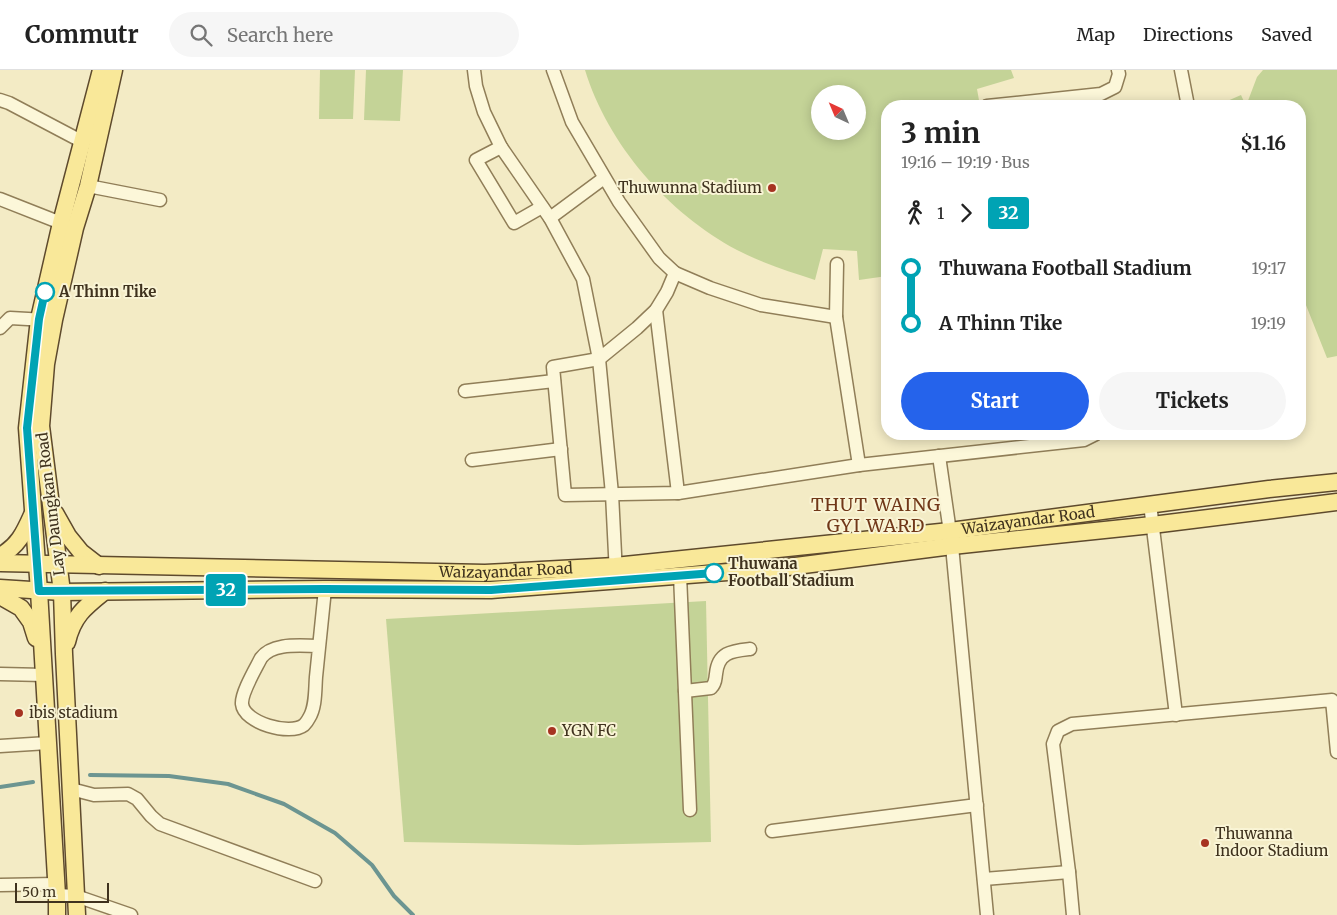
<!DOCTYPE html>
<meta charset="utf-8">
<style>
body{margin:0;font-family:Merriweather,serif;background:#f6f6f6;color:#222;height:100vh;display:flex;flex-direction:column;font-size:19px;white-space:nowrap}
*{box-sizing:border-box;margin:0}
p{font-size:16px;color:#767676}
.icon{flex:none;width:28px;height:28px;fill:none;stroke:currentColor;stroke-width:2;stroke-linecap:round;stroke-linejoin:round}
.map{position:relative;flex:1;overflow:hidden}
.panel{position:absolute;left:881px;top:30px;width:425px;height:340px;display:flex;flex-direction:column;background:#fff;border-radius:20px;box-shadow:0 2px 12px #0003}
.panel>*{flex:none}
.badge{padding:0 10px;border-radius:4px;font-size:18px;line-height:32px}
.needle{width:32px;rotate:316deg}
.controls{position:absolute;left:811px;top:15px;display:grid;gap:10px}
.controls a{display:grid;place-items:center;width:55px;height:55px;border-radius:50%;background:#fff;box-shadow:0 2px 12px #0003;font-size:25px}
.scale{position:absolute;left:15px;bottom:12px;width:94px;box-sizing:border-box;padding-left:5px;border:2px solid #3f321e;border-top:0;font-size:14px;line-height:18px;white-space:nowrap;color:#3f321e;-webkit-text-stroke:4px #f9f4d5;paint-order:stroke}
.map>.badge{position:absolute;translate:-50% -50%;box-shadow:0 0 0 2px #fff}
.legs{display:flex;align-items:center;gap:8px;height:55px;padding:0 20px;font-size:16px}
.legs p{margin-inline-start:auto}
.headline{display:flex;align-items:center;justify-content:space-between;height:85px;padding:0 20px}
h1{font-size:28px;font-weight:700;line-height:38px}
.button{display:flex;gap:10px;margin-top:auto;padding:10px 20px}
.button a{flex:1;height:58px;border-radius:30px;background:#2563eb;color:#fff;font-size:20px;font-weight:700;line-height:58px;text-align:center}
.button a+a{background:#f6f6f6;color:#222}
ul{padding:0 20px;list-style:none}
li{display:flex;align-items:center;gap:18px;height:55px;font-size:19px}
li i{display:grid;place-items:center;width:8px;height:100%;margin:0 6px;background:currentColor}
li i::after{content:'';width:12px;height:12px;margin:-6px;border:4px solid;border-radius:50%;background:#fff}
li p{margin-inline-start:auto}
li:first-child i{background:linear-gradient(#0000 50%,currentColor 0)}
li:last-child i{background:linear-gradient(currentColor 50%,#0000 0)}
header{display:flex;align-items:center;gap:30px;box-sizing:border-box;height:70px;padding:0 25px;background:#fff;border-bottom:1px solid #e0e0e0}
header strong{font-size:24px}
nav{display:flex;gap:28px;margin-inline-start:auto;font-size:18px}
.search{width:350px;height:45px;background:#f6f6f6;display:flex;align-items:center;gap:12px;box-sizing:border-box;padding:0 18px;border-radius:28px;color:#767676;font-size:19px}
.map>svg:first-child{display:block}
</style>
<header>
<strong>Commutr</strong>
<div class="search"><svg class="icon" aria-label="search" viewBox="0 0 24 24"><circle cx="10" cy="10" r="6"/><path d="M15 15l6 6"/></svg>Search here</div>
<nav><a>Map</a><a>Directions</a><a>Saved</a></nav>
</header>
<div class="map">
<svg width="1337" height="845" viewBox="0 0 1337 845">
<rect width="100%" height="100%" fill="#f3ebc5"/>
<g fill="#c4d397" fill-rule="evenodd">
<polygon points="320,0 355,0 353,49 319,49"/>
<polygon points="366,0 403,0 400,51 364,50"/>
<path d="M 585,0 L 1011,0 L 1014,8 L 977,19 L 980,36 L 888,36 L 887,206 L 859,210 L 857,181 L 823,179 L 815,210 C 788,201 762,193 737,180 C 668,143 608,75 585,0 ZM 820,24 L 858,24 L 858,61 L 820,61 Z"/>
<polygon points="1263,0 1337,0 1337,286 1327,288 1300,220 1300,36 1227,36 1225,32 1241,25 1246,36 1257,7"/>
<polygon points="706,531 711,772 578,775 404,772 386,549"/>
</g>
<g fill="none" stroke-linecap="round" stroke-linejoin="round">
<g stroke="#6c9591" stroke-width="4">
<polyline points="90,705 169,706 228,714 284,734 335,763 372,795 394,826 413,845"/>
<polyline points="0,717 33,712"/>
</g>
<defs>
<g id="minor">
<polyline points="474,0 476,16 484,42 501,77 550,148 583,209 599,289 612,424 616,504"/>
<polyline points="553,0 572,52 619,132 659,188 675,203 667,222 656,240 637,258 599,289 553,297 565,425 678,423 859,395 1084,370 1096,364"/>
<polyline points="1181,0 1188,36"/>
<polyline points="0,30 9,33 83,72"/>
<polyline points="987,36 1101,24 1115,17 1119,4 1118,0"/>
<polyline points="501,77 476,90 514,153 542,137"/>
<polyline points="88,116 160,130"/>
<polyline points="0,129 61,153"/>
<polyline points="550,148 604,108"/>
<polyline points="837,194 836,247 859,395"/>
<polyline points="675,203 710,218 761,235 836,247"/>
<polyline points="656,240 678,423"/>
<polyline points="0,258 10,248 46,250"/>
<polyline points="465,321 554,311"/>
<polyline points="939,386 952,476 987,845"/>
<polyline points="472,390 561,379"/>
<polyline points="1150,434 1176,645"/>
<polyline points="680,505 690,740"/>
<path d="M 319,576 C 301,576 273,572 261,588 C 256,598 241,623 242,634 C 244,653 290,666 304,655 C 306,653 308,650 309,648 C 316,637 315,620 316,607 C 319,577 322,548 325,519"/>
<polyline points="0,604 44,605"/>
<path d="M 685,621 L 711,618 C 716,613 715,610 716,604 C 718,582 732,581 750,579"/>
<polyline points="0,676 48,673"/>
<polyline points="71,719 94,725 128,724 137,729 151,746 160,754 315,811"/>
<polyline points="772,761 977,735"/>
<polyline points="984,809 1069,802"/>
<polyline points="0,815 56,814"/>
<polyline points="57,825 76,826 131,845"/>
<polyline points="1073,845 1069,802 1053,674 1058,661 1072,654 1332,630 1337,682"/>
</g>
<g id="major">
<polyline points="55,443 68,466 81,482 99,496"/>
<path d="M 0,486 C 18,476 24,463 32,445"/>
<path id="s1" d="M 0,493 L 485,503 L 615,496 L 950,461 L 1269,419 L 1337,412"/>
<polyline points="0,518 62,522 325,519 491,520 780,498 952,476 1152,455 1337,432"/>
<polyline points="0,526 21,538 31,552 36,568"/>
<path d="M 67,572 C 73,546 85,537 105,521"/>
<polyline points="57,845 57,825 39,521 27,358 39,249 61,153 101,0"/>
<polyline points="77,845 64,584 62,522 41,356 46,294 54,250 75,158 88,116 114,0"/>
</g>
</defs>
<use href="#minor" stroke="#907e58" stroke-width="15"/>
<use href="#major" stroke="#5e4a2d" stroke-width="19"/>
<use href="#minor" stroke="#fcf7d9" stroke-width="12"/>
<use href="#major" stroke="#f9e899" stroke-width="16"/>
</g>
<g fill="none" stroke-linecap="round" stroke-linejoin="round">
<defs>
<polyline id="line-1" points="45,222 39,249 27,358 39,521 325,519 491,520 714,503"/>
</defs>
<use href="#line-1" stroke="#fff" stroke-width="11"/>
<use href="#line-1" stroke="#00a3b4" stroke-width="8"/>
</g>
<g fill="#a63321" stroke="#f9f4d5" stroke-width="2">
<circle cx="772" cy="118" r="5"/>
<circle cx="19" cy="643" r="5"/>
<circle cx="552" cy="661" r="5"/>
<circle cx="1205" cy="773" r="5"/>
</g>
<g fill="#fff" stroke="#00a3b4" stroke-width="2.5">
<circle cx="45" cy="222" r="9"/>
<circle cx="714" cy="503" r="9"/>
</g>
<g text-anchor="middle" stroke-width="4" stroke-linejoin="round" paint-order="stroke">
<g font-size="15" fill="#3f321e" stroke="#f9f4d5" text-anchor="start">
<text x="762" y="123" text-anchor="end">Thuwunna Stadium</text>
<text x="29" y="648">ibis stadium</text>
<text x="562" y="666">YGN FC</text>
<text x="1215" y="769">Thuwanna<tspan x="1215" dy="17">Indoor Stadium</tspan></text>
</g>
<g font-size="15" font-weight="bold" fill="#3f321e" stroke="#f9f4d5" text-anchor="start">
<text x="59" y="227">A Thinn Tike</text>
<text x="728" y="499">Thuwana<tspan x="728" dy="17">Football Stadium</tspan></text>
</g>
<g font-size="15" fill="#3f321e" stroke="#f9f4d5">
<text transform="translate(51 434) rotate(-97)" y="5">Lay Daungkan Road</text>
<text dy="5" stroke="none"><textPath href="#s1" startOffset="1031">Waizayandar Road</textPath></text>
<text dy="5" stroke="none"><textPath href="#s1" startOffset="506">Waizayandar Road</textPath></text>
</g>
<g font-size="18" letter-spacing="1" fill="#703718" stroke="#f9f4d5">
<text x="876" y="441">THUT WAING<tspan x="876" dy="21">GYI WARD</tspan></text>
</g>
</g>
</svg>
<div class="controls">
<a><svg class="needle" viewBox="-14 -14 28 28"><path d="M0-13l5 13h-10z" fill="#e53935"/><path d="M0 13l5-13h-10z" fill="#767676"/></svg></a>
</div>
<div class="scale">50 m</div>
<b class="badge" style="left:226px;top:520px;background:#00a3b4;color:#fff">32</b>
<section class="panel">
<div class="headline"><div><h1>3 min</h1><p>19:16 – 19:19 · Bus</p></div><b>$1.16</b></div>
<div class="legs"><svg class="icon" aria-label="walk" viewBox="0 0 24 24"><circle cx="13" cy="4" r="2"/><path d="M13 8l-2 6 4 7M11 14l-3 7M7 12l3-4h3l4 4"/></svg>1<svg class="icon" aria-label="forward" viewBox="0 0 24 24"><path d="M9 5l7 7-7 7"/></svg><b class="badge" style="background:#00a3b4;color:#fff">32</b></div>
<ul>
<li><i style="color:#00a3b4"></i><b>Thuwana Football Stadium</b><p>19:17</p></li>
<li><i style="color:#00a3b4"></i><b>A Thinn Tike</b><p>19:19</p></li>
</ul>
<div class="button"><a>Start</a><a>Tickets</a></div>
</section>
</div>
